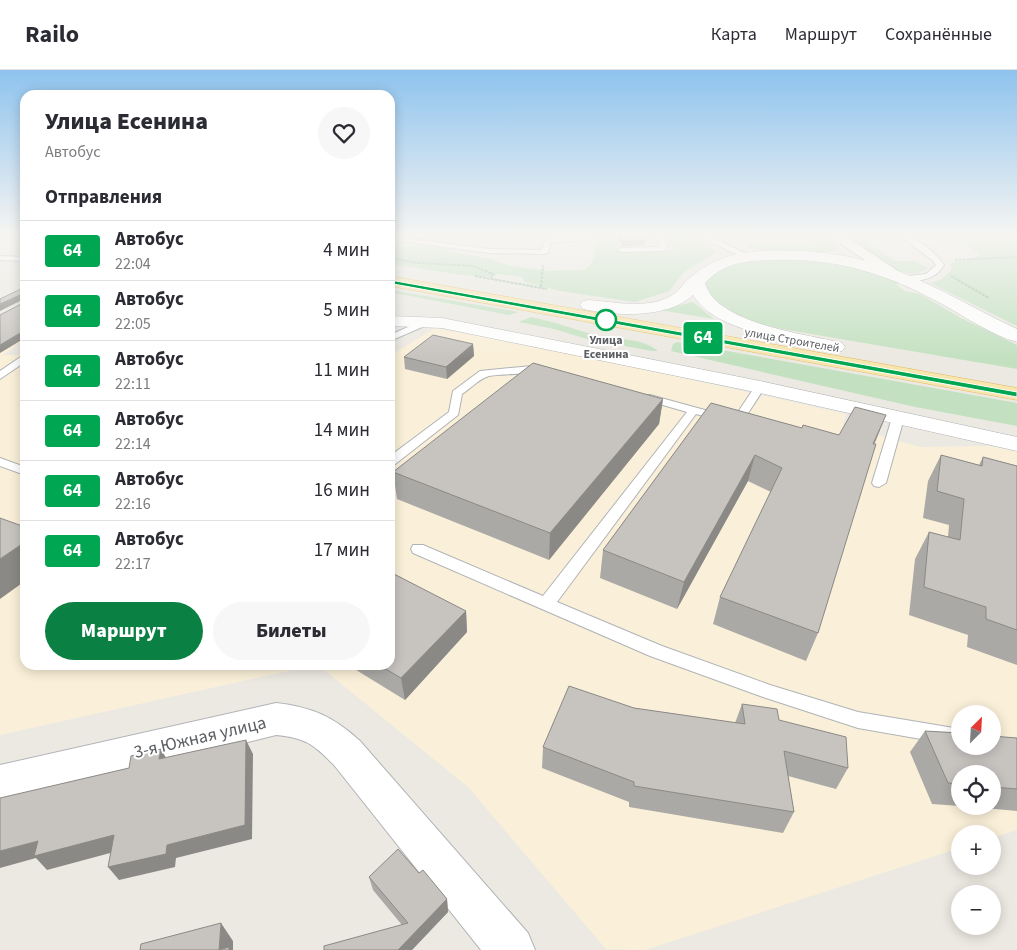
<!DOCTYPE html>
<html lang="ru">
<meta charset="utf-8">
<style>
body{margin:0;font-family:"Source Sans 3",sans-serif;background:#f7f7f7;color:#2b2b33;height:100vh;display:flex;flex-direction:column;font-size:19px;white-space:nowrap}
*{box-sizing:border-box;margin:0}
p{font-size:16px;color:#7c7c81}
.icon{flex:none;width:28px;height:28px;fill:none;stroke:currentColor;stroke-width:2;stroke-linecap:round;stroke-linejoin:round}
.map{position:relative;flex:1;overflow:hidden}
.sheet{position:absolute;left:20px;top:20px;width:375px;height:580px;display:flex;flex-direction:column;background:#fff;border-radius:15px;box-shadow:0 2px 12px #0003}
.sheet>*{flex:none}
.badge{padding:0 10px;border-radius:4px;font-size:18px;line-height:32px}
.needle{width:32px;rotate:24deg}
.buttons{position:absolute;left:951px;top:635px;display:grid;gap:10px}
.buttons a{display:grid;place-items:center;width:50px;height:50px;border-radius:50%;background:#fff;box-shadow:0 2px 12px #0003;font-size:25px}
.map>.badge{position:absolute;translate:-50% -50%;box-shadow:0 0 0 2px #fff}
h2{padding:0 25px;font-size:19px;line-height:45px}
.round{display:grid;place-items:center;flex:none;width:52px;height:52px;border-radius:26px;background:#f7f7f7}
.overview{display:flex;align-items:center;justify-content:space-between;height:85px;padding:0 25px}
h1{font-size:24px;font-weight:800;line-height:38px}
.action{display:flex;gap:10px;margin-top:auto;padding:10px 25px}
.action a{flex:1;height:58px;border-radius:30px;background:#0b8043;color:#fff;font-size:20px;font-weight:800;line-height:58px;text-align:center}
.action a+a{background:#f7f7f7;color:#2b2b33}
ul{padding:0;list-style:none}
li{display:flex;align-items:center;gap:15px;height:60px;padding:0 25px;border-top:1px solid #e1e1e2}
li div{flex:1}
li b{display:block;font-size:19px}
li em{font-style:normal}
li .badge{min-width:55px;font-weight:700;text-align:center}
header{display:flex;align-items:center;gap:30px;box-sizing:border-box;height:70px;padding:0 25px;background:#fff;border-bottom:1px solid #e1e1e2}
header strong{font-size:24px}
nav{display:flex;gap:28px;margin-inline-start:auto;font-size:18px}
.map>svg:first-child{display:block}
</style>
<header>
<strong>Railo</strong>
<nav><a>Карта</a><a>Маршрут</a><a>Сохранённые</a></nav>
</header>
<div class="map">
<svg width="1017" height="880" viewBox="0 0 1017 880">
<rect width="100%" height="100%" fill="#ece9e2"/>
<g fill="#faf0d9" fill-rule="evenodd">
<path d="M 435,258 L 489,268 L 504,268 L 846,344 L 843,355 L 920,377 L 990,376 L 1017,381 L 1017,760 L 993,768 L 992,764 L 960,764 L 960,778 L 645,880 L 606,879 L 468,717 L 318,595 L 390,595 L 390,286 ZM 960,644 L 992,644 L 992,676 L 960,676 ZM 960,704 L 992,704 L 992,736 L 960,736 Z"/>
<polygon points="0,268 24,269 3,285 25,285 25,595 315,595 0,665"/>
</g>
<g fill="#c3e1c1">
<path d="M 605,165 L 615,165 L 619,176 L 616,178 L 618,182 L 674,181 L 665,165 C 679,165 710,166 715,183 L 684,202 L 669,221 L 635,232 L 560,221 L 525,212 L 522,207 L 497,204 L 493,207 L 462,205 L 390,194 L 390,175 L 439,177 L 456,183 L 492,189 L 507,195 L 548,201 L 585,200 L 593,191 L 597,169 Z"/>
<path d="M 807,165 C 820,165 833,164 837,179 C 825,187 762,181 747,177 L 750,173 L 816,174 Z"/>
<path d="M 840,165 L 857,165 L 895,191 L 915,191 L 928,198 C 904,217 860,179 840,165 Z"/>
<polygon points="942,165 1017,165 1017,256 930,213 940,210 952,200 950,193 964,191 978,186 977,182"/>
<path d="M 756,190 C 805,187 847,195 893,208 L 899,217 L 905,221 L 920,224 L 961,248 L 1017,275 L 1017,299 L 776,258 C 724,245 659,206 756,190 Z"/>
<polygon points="390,220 519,242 509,245 390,222"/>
<polygon points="693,232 714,249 659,240"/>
<path d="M 531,247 C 553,251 573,259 595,265 C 615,270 641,267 658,281 L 652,281 L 587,269 L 554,259 L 519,252 Z"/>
<polygon points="677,272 1017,333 1017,356 915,337 671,281 673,274"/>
</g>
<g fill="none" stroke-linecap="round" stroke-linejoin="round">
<defs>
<g id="service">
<path d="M 557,165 L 597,165 C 591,173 563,170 550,173 L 549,182 L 545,184 L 489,183 L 390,170 L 390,166 L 489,179 L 542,180 L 545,171 L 557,167 Z"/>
<polygon points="655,165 662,165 668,176 664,181 621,182 617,180 621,178 659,177 660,176"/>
<polygon points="697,165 707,165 753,187 746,189"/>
<path d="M 899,165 C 915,165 935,182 944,195 C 936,210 915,213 899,211 L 899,207 L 926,204 L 936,195 L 932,190 Z"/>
<polygon points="0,186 25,187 25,191 0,190"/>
<polygon points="426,249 431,252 429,254 390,271 390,265"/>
<polygon points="25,284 25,292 0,309 0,301"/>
<path d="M 532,296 L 547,298 L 548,300 C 542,305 500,303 489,306 C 480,308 470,319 462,324 L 458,345 L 394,395 L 390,396 L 390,386 L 449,342 L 453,321 L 480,301 Z"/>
<polygon points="760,314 765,317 741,354 737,355 696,344 557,532 662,576 770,615 858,642 960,659 961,676 858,658 763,627 650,586 413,483 411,479 413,475 423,475 543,526 687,342 642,329 641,327 642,325 650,325 734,348 756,315"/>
<polygon points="898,345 904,348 886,413 879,417 874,416 872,413 892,348"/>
<polygon points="0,388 25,397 25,405 0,396"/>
</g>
<g id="minor">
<polygon points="828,165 844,165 910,209 907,212 897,212"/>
<path d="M 276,633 C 312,637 334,647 360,671 L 528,863 L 535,880 L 481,880 L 334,695 C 313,674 306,668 276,665 L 0,733 L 0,695 Z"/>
</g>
<g id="tertiary">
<path d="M 762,181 C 809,179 856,184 900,202 C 941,218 978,241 1017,259 L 1017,272 C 991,265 966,247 942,234 C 887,204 838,188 775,190 C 748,190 724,192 705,213 C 716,254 806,264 842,273 L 845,277 L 842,281 C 823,286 741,260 722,250 C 710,244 700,236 693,225 C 668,249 614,246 583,239 L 580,235 L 583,231 L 589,230 C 614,232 646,239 669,227 C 681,221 683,212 691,207 C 712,189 734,183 762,181 Z"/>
<polygon points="390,246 442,248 760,311 1017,367 1017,381 760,323 442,258 390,256"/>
</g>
<polygon id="primary" points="390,206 1017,318 1017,330 390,216"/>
</defs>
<use href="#service" stroke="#b0b3b6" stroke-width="2"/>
<use href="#minor" stroke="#b0b3b6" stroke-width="2"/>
<use href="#tertiary" stroke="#b0b3b6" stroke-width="1"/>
<use href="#primary" stroke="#e3b764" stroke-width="1"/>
<g stroke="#9bc2a3" stroke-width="2" stroke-dasharray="3 1" stroke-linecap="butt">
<polyline points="390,188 419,193 473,196 493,204 491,208"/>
<polyline points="955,190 1017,187"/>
<polyline points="475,206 547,219"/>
<polyline points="951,206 989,228"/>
<polyline points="541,217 543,195"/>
</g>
<use href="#service" fill="#fff" fill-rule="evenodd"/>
<use href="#minor" fill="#fff" fill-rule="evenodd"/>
<use href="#tertiary" fill="#fff" fill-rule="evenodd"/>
<use href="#primary" fill="#f7e6ad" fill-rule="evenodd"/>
</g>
<g fill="#aba9a5">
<polygon points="617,165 643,165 646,171 645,175 622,176"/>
<polygon points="473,274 474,286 447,309 405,299 404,287"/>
<polygon points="663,329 659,354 549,490 397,429 393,402"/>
<polygon points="711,333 802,358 874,374 818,563 806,591 713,554 720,527 771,422 748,411 677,539 600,508 603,480"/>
<polygon points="941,385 979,395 983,387 1017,396 1017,595 967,577 968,565 909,545 915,489 929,462 948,467 949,455 923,448 928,411"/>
<polygon points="466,541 467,562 405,630 348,595 390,595"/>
<polygon points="742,634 779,650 848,698 836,719 788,706 794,742 783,763 629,737 629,732 542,698 543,677 634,638 735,653"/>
<polygon points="925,661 1017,668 1017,741 962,736 992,736 992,704 960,704 960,736 932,734 910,682"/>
<polygon points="419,803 447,829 448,842 412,880 324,880 402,855 373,820 369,807"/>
</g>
<g fill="#8b8986">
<polygon points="22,224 24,229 0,241 0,234"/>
<polygon points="25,260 25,268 0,283 0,275"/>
<polygon points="473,274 474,286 447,309 446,297"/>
<polygon points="663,329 659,354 549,490 550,463"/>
<polygon points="886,345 876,370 862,399 873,374"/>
<polygon points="755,385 748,411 677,539 684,512"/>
<polygon points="25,472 25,511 0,529 0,489"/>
<polygon points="466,541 467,562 405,630 401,608"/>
<polygon points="246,670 253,684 252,769 176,788 175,797 119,810 108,797 167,775"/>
<polygon points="161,679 169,693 159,689"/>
<polygon points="114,765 125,779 47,800 36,788 0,798 0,781 38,771"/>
<polygon points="447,829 448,842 412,880 398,880"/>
<polygon points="221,853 233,871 233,880 219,880"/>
</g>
<g fill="#c7c4c0" stroke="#8b8986">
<polygon points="620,165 643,165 646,171 623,171"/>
<polygon points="24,215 25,215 25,260 0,275 0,245 23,233 24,225 22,224 0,234 0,229 23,218"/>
<polygon points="433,265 473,274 446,297 404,287"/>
<polygon points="533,293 663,329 550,463 393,402"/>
<polygon points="711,333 802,358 803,355 839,365 855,337 886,345 873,374 876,374 818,563 720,527 782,398 755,385 684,512 603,480"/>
<polygon points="941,385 982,396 983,387 1017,396 1017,560 986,549 986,537 924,517 929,462 960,470 964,429 937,421"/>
<polygon points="0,448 25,457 25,472 0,489"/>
<polygon points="390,502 466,541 401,608 379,595 390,595"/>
<polygon points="569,616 634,638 745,654 742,634 777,639 779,650 846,667 848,698 784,681 794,742 634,716 634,712 543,677"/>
<polygon points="925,661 960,663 960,676 992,676 992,666 1017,668 1017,719 992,717 992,704 960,704 960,714 948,713"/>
<polygon points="246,670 245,755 167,775 166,784 108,797 114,765 34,786 38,771 0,781 0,728 129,698 131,686 156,680 161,679 159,689"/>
<polygon points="398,779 419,803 423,800 447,829 398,880 324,880 324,876 408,853 369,807"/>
<polygon points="221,853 219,880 229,877 229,880 140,880 141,874"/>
</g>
<linearGradient id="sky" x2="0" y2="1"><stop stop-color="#8ec3ee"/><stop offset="0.57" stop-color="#f6f5f2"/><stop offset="1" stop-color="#f6f5f2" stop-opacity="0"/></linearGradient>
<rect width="1017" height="289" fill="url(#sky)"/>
<polygon fill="#00a651" stroke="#fff" points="390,210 1017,322 1017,327 388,213"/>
<circle fill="#fff" stroke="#00a651" stroke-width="2.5" cx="606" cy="250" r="10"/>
<g text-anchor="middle" stroke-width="4" stroke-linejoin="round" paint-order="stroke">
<g font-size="12" font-weight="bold" fill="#5b5e62" stroke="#fff">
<text x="606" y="274">Улица<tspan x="606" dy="14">Есенина</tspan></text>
</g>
<g font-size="12" fill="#5b5e62" stroke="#fff">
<text transform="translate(792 270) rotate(10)" y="4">улица Строителей</text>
</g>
<g font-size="18" fill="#5b5e62" stroke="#fff">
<text transform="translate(200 667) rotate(-13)" y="6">3-я Южная улица</text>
</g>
</g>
</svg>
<div class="buttons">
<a><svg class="needle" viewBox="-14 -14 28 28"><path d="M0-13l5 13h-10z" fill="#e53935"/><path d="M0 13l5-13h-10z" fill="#7c7c81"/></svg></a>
<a><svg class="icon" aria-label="locate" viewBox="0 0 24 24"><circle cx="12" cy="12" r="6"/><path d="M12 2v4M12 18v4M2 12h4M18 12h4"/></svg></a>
<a>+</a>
<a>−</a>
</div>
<b class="badge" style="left:703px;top:268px;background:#00a651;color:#fff">64</b>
<section class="sheet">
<div class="overview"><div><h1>Улица Есенина</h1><p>Автобус</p></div><a class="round"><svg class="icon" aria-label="heart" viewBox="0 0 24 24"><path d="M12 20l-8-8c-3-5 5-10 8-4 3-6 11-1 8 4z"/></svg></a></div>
<h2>Отправления</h2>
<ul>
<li><span class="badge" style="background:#00a651;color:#fff">64</span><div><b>Автобус</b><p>22:04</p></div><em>4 мин</em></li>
<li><span class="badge" style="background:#00a651;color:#fff">64</span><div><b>Автобус</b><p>22:05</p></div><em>5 мин</em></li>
<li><span class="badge" style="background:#00a651;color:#fff">64</span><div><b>Автобус</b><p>22:11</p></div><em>11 мин</em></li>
<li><span class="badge" style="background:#00a651;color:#fff">64</span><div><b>Автобус</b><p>22:14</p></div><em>14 мин</em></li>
<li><span class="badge" style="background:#00a651;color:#fff">64</span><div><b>Автобус</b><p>22:16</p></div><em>16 мин</em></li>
<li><span class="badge" style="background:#00a651;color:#fff">64</span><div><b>Автобус</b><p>22:17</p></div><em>17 мин</em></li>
</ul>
<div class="action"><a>Маршрут</a><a>Билеты</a></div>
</section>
</div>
